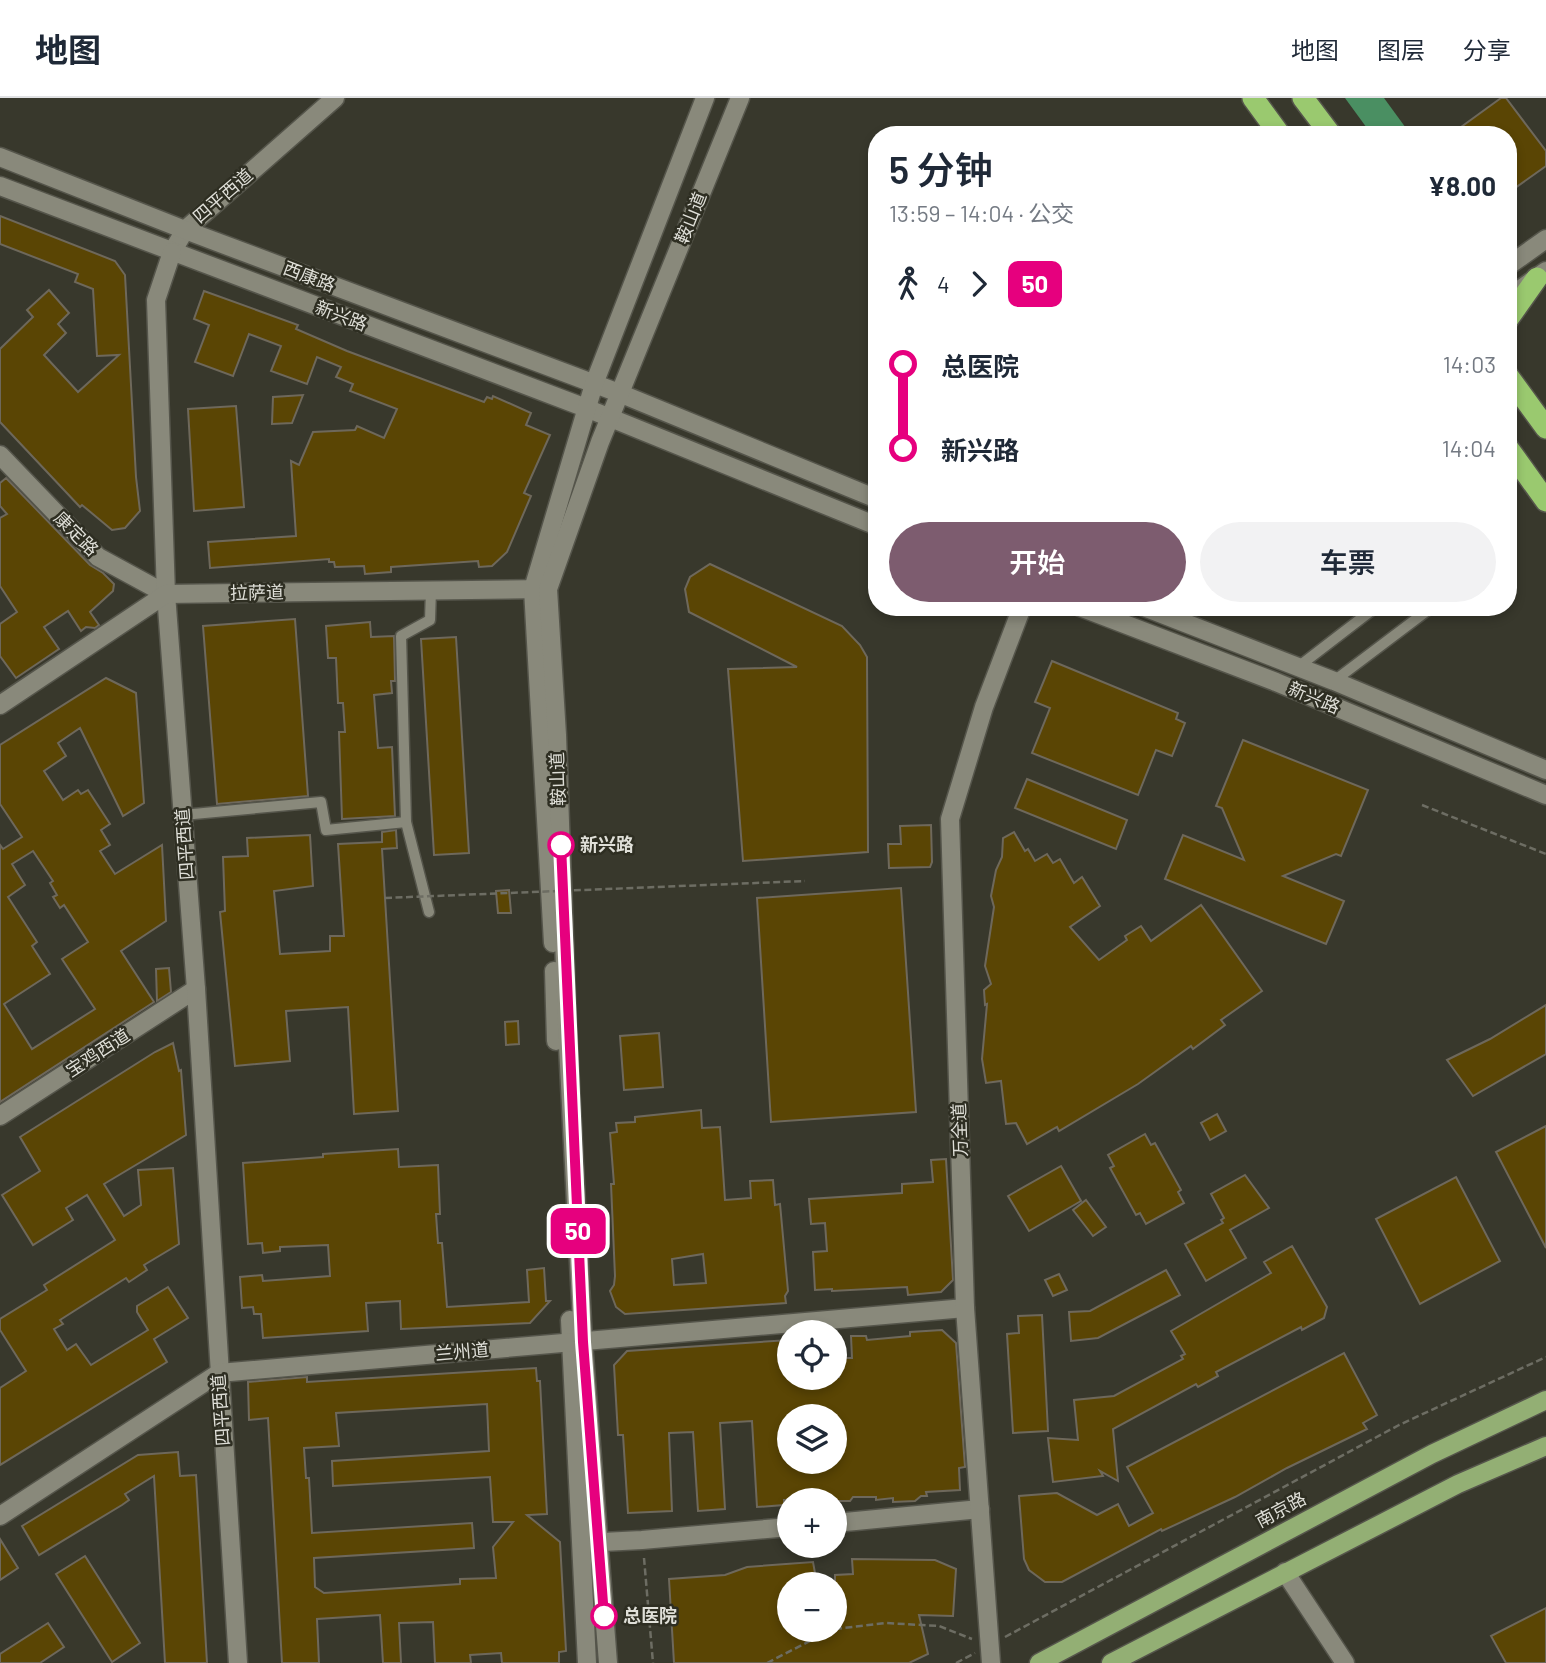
<!DOCTYPE html>
<html lang="zh">
<meta charset="utf-8">
<style>
body{margin:0;font-family:Barlow,"Noto Sans SC",sans-serif;background:#f2f2f3;color:#1f2937;height:100vh;display:flex;flex-direction:column;font-size:26px;white-space:nowrap}
*{box-sizing:border-box;margin:0}
p{font-size:23px;color:#747a83}
.icon{flex:none;width:38px;height:38px;fill:none;stroke:currentColor;stroke-width:2;stroke-linecap:round;stroke-linejoin:round}
.map{position:relative;flex:1;overflow:hidden}
.drawer{position:absolute;left:868px;top:28px;width:649px;height:490px;display:flex;flex-direction:column;background:#fff;border-radius:28px;box-shadow:0 4px 10px #0003}
.drawer>*{flex:none}
.badge{padding:0 14px;border-radius:10px;font-size:24px;line-height:46px}
.tools{position:absolute;left:777px;top:1222px;display:grid;gap:14px}
.tools a{display:grid;place-items:center;width:70px;height:70px;border-radius:50%;background:#fff;box-shadow:0 4px 10px #0003;font-size:35px}
.map>.badge{position:absolute;translate:-50% -50%;box-shadow:0 0 0 4px #fff}
.legs{display:flex;align-items:center;gap:10px;height:77px;padding:0 21px;font-size:23px}
.legs p{margin-inline-start:auto}
.overview{display:flex;align-items:center;justify-content:space-between;height:119px;padding:0 21px}
h1{font-size:38px;font-weight:600;line-height:52px}
.cta{display:flex;gap:14px;margin-top:auto;padding:14px 21px}
.cta a{flex:1;height:80px;border-radius:42px;background:#7d5c6f;color:#fff;font-size:28px;font-weight:600;line-height:80px;text-align:center}
.cta a+a{background:#f2f2f3;color:#1f2937}
ul{padding:0 21px;list-style:none}
li{display:flex;align-items:center;gap:24px;height:84px;font-size:26px}
li i{display:grid;place-items:center;width:10px;height:100%;margin:0 9px;background:currentColor}
li i::after{content:'';width:18px;height:18px;margin:-9px;border:5px solid;border-radius:50%;background:#fff}
li p{margin-inline-start:auto}
li:first-child i{background:linear-gradient(#0000 50%,currentColor 0)}
li:last-child i{background:linear-gradient(currentColor 50%,#0000 0)}
header{display:flex;align-items:center;gap:42px;box-sizing:border-box;height:98px;padding:0 35px;background:#fff;border-bottom:2px solid #e0e1e3}
header strong{font-size:33px}
nav{display:flex;gap:38px;margin-inline-start:auto;font-size:24px}
.map>svg:first-child{display:block}
</style>
<header>
<strong>地图</strong>
<nav><a>地图</a><a>图层</a><a>分享</a></nav>
</header>
<div class="map">
<svg width="1546" height="1565" viewBox="0 0 1546 1565">
<rect width="100%" height="100%" fill="#38382c"/>
<polygon fill="#4a8f62" points="1345,0 1384,0 1411,37 1372,37"/>
<g fill="#5a4504" stroke="#6e685b" stroke-width="2" fill-rule="evenodd">
<polygon points="1501,0 1506,0 1546,53 1546,68 1508,95 1508,37 1450,37"/>
<polygon points="0,118 115,163 125,177 136,379 140,413 125,430 112,432 82,407 80,409 0,324 0,251 33,219 27,212 49,192 69,215 58,226 66,235 44,257 78,294 119,257 97,258 93,191 75,184 78,176 0,146"/>
<polygon points="204,193 298,227 296,231 347,253 484,304 487,299 492,301 493,298 531,315 526,327 550,337 524,395 531,398 507,454 492,468 479,469 478,463 391,469 391,474 365,476 364,468 335,469 334,464 329,464 329,461 210,470 208,444 296,438 291,363 299,367 313,334 355,332 357,328 384,340 397,311 350,293 353,286 336,279 341,269 317,259 307,286 271,273 281,248 249,236 233,278 195,264 209,227 194,221"/>
<polygon points="303,297 292,325 272,326 273,299"/>
<polygon points="236,308 244,409 194,413 188,311"/>
<polygon points="6,380 90,467 103,475 114,486 113,493 90,514 99,527 95,530 86,529 81,533 68,513 44,529 59,551 16,580 0,558 0,526 17,514 0,488 0,420 7,416 0,408 0,385"/>
<polygon points="710,466 842,528 860,547 867,559 868,754 743,763 728,571 797,569 689,514 685,491 690,479"/>
<polygon points="295,521 308,698 217,706 203,528"/>
<polygon points="370,524 371,539 394,538 395,583 391,583 392,595 374,597 378,650 392,649 395,718 342,721 339,634 345,634 343,605 338,605 336,560 328,560 326,528"/>
<polygon points="456,539 469,755 434,757 421,541"/>
<polygon points="1052,563 1178,615 1176,621 1185,625 1172,658 1156,652 1138,697 1032,655 1050,610 1035,604"/>
<path d="M 106,580 L 136,595 L 144,705 L 123,718 L 80,630 L 58,645 L 66,658 L 44,673 L 63,702 L 78,692 L 81,696 L 88,692 L 110,726 L 101,732 L 110,747 L 100,753 L 115,776 L 162,747 L 166,823 L 121,853 L 154,904 L 0,1004 L 0,747 L 3,751 L 22,739 L 0,706 L 0,647 ZM 33,753 L 53,783 L 50,785 L 57,797 L 53,799 L 60,810 L 64,807 L 88,844 L 62,861 L 95,911 L 32,951 L 4,906 L 50,876 L 32,848 L 37,844 L 8,799 L 25,787 L 12,766 Z"/>
<polygon points="1243,642 1368,692 1341,758 1336,756 1283,778 1344,803 1326,846 1165,781 1183,737 1244,762 1222,710 1216,708"/>
<polygon points="1027,681 1127,722 1116,751 1015,710"/>
<polygon points="931,727 932,764 930,769 889,770 888,746 901,746 900,728"/>
<polygon points="396,732 397,750 382,751 398,1013 354,1016 348,909 286,913 290,963 235,968 220,814 225,813 223,759 248,758 247,740 310,737 313,788 274,793 280,856 330,853 330,838 344,838 338,746 382,744 382,734"/>
<polygon points="1014,734 1025,753 1028,751 1035,763 1047,756 1053,765 1060,761 1074,785 1082,779 1100,808 1070,829 1099,862 1127,842 1125,838 1141,828 1151,843 1201,807 1262,893 1221,922 1225,927 1193,951 1191,948 1138,986 1059,1033 1057,1029 1027,1046 1016,1025 1006,1026 1001,983 986,985 982,961 987,906 985,907 984,892 991,886 985,868 994,809 991,798 996,772 1002,759 1003,740"/>
<polygon points="901,790 916,1014 771,1024 757,800"/>
<polygon points="509,792 511,815 498,815 496,793"/>
<polygon points="169,870 171,894 157,903 156,871"/>
<polygon points="1546,907 1546,956 1473,998 1447,962 1490,941"/>
<polygon points="518,923 519,946 506,947 505,924"/>
<polygon points="659,935 663,989 624,992 620,938"/>
<polygon points="173,945 179,973 181,972 186,1037 104,1086 124,1118 141,1107 138,1072 173,1070 179,1146 144,1167 147,1172 129,1184 126,1180 60,1222 63,1226 54,1231 67,1252 76,1246 91,1267 148,1232 137,1214 137,1208 168,1189 188,1220 154,1241 167,1264 0,1367 0,1290 26,1273 0,1232 0,1221 47,1192 44,1187 115,1142 87,1097 66,1110 73,1122 33,1147 2,1097 40,1073 20,1039 155,954"/>
<path d="M 701,1012 L 702,1030 L 720,1029 L 725,1102 L 751,1100 L 750,1083 L 773,1082 L 775,1107 L 780,1106 L 788,1193 L 785,1198 L 786,1205 L 625,1216 L 616,1209 L 610,1193 L 614,1187 L 615,1178 L 611,1086 L 614,1086 L 610,1035 L 617,1034 L 616,1025 L 635,1024 L 635,1019 ZM 703,1156 L 706,1185 L 674,1187 L 672,1161 Z"/>
<polygon points="1217,1016 1226,1033 1210,1042 1201,1025"/>
<polygon points="1546,1028 1546,1150 1496,1054"/>
<polygon points="1145,1036 1151,1047 1155,1045 1181,1092 1178,1094 1184,1105 1146,1126 1140,1115 1136,1117 1110,1070 1114,1068 1108,1057"/>
<polygon points="398,1051 399,1069 438,1067 440,1116 436,1116 438,1145 442,1145 447,1209 529,1204 527,1172 544,1170 546,1203 550,1203 530,1225 401,1231 400,1203 366,1205 368,1233 263,1240 261,1216 254,1216 253,1209 242,1210 240,1179 262,1177 263,1183 330,1178 328,1147 280,1149 280,1153 263,1155 262,1145 248,1146 243,1065 323,1059 323,1056"/>
<polygon points="946,1061 953,1182 941,1194 908,1197 907,1189 832,1193 832,1191 815,1192 813,1154 827,1153 825,1125 811,1126 809,1101 902,1095 902,1086 933,1084 931,1062"/>
<polygon points="1061,1068 1081,1103 1029,1133 1008,1098"/>
<polygon points="1245,1077 1269,1110 1230,1132 1246,1160 1206,1183 1185,1146 1223,1125 1221,1122 1224,1120 1211,1096"/>
<polygon points="1456,1079 1500,1163 1420,1206 1376,1121"/>
<polygon points="1086,1102 1106,1129 1093,1138 1073,1112"/>
<polygon points="1292,1148 1327,1209 1324,1220 1302,1232 1301,1229 1216,1274 1218,1278 1198,1289 1196,1286 1113,1331 1118,1383 1100,1373 1103,1378 1053,1384 1048,1340 1078,1342 1074,1302 1114,1298 1183,1261 1181,1258 1185,1256 1171,1233 1271,1175 1264,1164"/>
<polygon points="1166,1172 1180,1197 1098,1240 1071,1243 1069,1214 1090,1213"/>
<polygon points="1059,1176 1067,1192 1053,1198 1045,1182"/>
<polygon points="1042,1217 1048,1333 1013,1335 1007,1236 1019,1235 1018,1218"/>
<path d="M 942,1232 L 956,1245 L 965,1369 L 959,1370 L 960,1392 L 926,1394 L 927,1398 L 921,1398 L 915,1403 L 893,1404 L 893,1400 L 876,1402 L 876,1399 L 853,1399 L 850,1403 L 835,1403 L 784,1402 L 784,1407 L 757,1409 L 752,1323 L 720,1325 L 725,1411 L 698,1413 L 693,1334 L 669,1335 L 672,1413 L 628,1415 L 623,1337 L 618,1337 L 614,1267 L 627,1253 L 789,1242 L 789,1279 L 839,1279 L 839,1271 L 843,1270 L 842,1260 L 852,1260 L 851,1238 L 866,1238 L 867,1242 L 910,1238 L 910,1234 ZM 789,1318 L 835,1318 L 835,1363 L 789,1363 Z"/>
<polygon points="1344,1255 1377,1317 1363,1325 1367,1331 1287,1370 1235,1399 1162,1433 1161,1431 1062,1484 1045,1484 1029,1472 1024,1461 1019,1398 1057,1395 1097,1417 1118,1406 1129,1428 1153,1415 1127,1369"/>
<path d="M 536,1270 L 537,1283 L 540,1283 L 547,1416 L 527,1417 L 560,1444 L 566,1553 L 559,1554 L 559,1565 L 502,1565 L 501,1555 L 470,1557 L 471,1565 L 435,1565 L 433,1524 L 399,1525 L 401,1565 L 383,1565 L 380,1517 L 317,1521 L 319,1565 L 282,1565 L 268,1320 L 249,1322 L 248,1284 L 307,1279 L 307,1284 ZM 487,1306 L 489,1353 L 332,1363 L 333,1388 L 490,1379 L 493,1424 L 513,1424 L 493,1449 L 496,1480 L 460,1481 L 460,1486 L 324,1495 L 315,1489 L 314,1460 L 474,1450 L 472,1425 L 312,1435 L 309,1380 L 306,1380 L 304,1350 L 339,1348 L 336,1315 Z"/>
<polygon points="178,1354 180,1378 196,1377 207,1565 165,1565 154,1378 125,1396 129,1402 122,1407 39,1457 22,1428 138,1357"/>
<polygon points="0,1441 18,1470 0,1482"/>
<polygon points="85,1458 140,1545 112,1564 56,1476"/>
<polygon points="852,1461 935,1462 956,1471 953,1518 919,1517 928,1556 909,1565 674,1565 669,1481 725,1477 747,1469 813,1464 817,1486 789,1486 789,1531 835,1531 835,1477 853,1476"/>
<polygon points="1546,1510 1546,1565 1506,1565 1491,1538"/>
<polygon points="48,1525 64,1549 40,1565 0,1565 0,1556"/>
</g>
<g fill="none" stroke-linecap="round" stroke-linejoin="round">
<defs>
<g id="lane">
<polyline points="1298,569 1376,509"/>
<polyline points="1334,583 1432,509"/>
<polyline points="183,717 321,704 326,732 406,724"/>
<polyline points="429,814 406,724 401,538 430,522 431,492"/>
</g>
<g id="street">
<polyline points="172,154 185,132 335,0"/>
<polyline points="0,357 98,459 166,496"/>
<polyline points="0,1018 196,891"/>
<polyline points="835,1425 980,1411"/>
<polyline points="583,1445 642,1442 789,1429"/>
<polyline points="1285,1474 1345,1565"/>
</g>
<g id="secondary">
<polyline points="0,59 185,132 619,295 877,401"/>
<polyline points="0,88 586,310 877,428"/>
<polyline points="172,154 156,202 166,496 196,891 238,1565"/>
<polyline points="1508,168 1546,141"/>
<polyline points="1508,200 1546,173"/>
<polyline points="1080,509 1276,584 1546,697"/>
<polyline points="1144,509 1334,583 1546,672"/>
<polyline points="0,607 166,496 544,491"/>
<polyline points="553,845 533,491 594,286 705,0"/>
<polyline points="554,873 556,943"/>
<polyline points="570,1222 587,1565"/>
<polyline points="0,1418 219,1275 965,1210"/>
<polyline points="608,1565 583,1244 567,928 557,637 548,491 600,344 740,0"/>
<polyline points="991,1565 965,1210 950,721 984,609 1022,509"/>
</g>
<g id="primary">
<polyline points="1039,1565 1432,1356 1546,1302"/>
<polyline points="1111,1565 1458,1386 1546,1348"/>
</g>
<g id="highway">
<polyline points="1253,0 1280,37"/>
<polyline points="1303,0 1331,37"/>
<polyline points="1508,221 1537,180"/>
<polyline points="1508,278 1546,330"/>
<polyline points="1508,350 1546,403"/>
</g>
</defs>
<use href="#lane" stroke="#55554b" stroke-width="13"/>
<use href="#street" stroke="#55554b" stroke-width="21"/>
<use href="#secondary" stroke="#55554b" stroke-width="21"/>
<use href="#primary" stroke="#55554b" stroke-width="21"/>
<use href="#highway" stroke="#55554b" stroke-width="24"/>
<g stroke="#6d6d63" stroke-width="2.5" stroke-dasharray="7 3.5" stroke-linecap="butt">
<polyline points="1422,707 1546,756"/>
<polyline points="644,1460 653,1565"/>
<polyline points="835,1531 886,1525 939,1528 972,1541"/>
<polyline points="1005,1539 1399,1327 1546,1259"/>
<polyline points="767,1565 833,1531"/>
<polyline points="956,1565 975,1555"/>
</g>
<use href="#lane" stroke="#89897b" stroke-width="10"/>
<use href="#street" stroke="#89897b" stroke-width="18"/>
<use href="#secondary" stroke="#89897b" stroke-width="18"/>
<use href="#primary" stroke="#93af74" stroke-width="18"/>
<use href="#highway" stroke="#9ac96f" stroke-width="21"/>
<polyline stroke="#6d6d63" stroke-width="2.5" stroke-dasharray="7 3.5" stroke-linecap="butt" points="385,800 805,783"/>
</g>
<g fill="none" stroke-linecap="round" stroke-linejoin="round">
<defs>
<polyline id="line-1" points="561,747 583,1244 604,1518"/>
</defs>
<use href="#line-1" stroke="#fff" stroke-width="16"/>
<use href="#line-1" stroke="#e6007e" stroke-width="10"/>
</g>
<g fill="#fff" stroke="#e6007e" stroke-width="3.5">
<circle cx="561" cy="747" r="12"/>
<circle cx="604" cy="1518" r="12"/>
</g>
<g text-anchor="middle" stroke-width="5" stroke-linejoin="round" paint-order="stroke">
<g font-size="18" fill="#dfdfd8" stroke="#2e2e22">
<text transform="translate(223 98) rotate(-41)" y="6">四平西道</text>
<text transform="translate(691 120) rotate(-68)" y="6">鞍山道</text>
<text transform="translate(309 179) rotate(21)" y="6">西康路</text>
<text transform="translate(341 218) rotate(21)" y="6">新兴路</text>
<text transform="translate(76 436) rotate(45)" y="6">康定路</text>
<text transform="translate(257 495) rotate(-1)" y="6">拉萨道</text>
<text transform="translate(1314 600) rotate(23)" y="6">新兴路</text>
<text transform="translate(558 681) rotate(-92)" y="6">鞍山道</text>
<text transform="translate(185 746) rotate(-94)" y="6">四平西道</text>
<text transform="translate(98 955) rotate(-33)" y="6">宝鸡西道</text>
<text transform="translate(960 1032) rotate(-92)" y="6">万全道</text>
<text transform="translate(462 1254) rotate(-5)" y="6">兰州道</text>
<text transform="translate(221 1312) rotate(-94)" y="6">四平西道</text>
<text transform="translate(1281 1412) rotate(-28)" y="6">南京路</text>
</g>
<g font-size="18" font-weight="bold" fill="#dfdfd8" stroke="#2e2e22" text-anchor="start">
<text x="580" y="753">新兴路</text>
<text x="623" y="1524">总医院</text>
</g>
</g>
</svg>
<div class="tools">
<a><svg class="icon" aria-label="locate" viewBox="0 0 24 24"><circle cx="12" cy="12" r="6"/><path d="M12 2v4M12 18v4M2 12h4M18 12h4"/></svg></a>
<a><svg class="icon" aria-label="layers" viewBox="0 0 24 24"><path d="M12 4l9 5-9 5-9-5zM3 14l9 5 9-5"/></svg></a>
<a>+</a>
<a>−</a>
</div>
<b class="badge" style="left:578px;top:1133px;background:#e6007e;color:#fff">50</b>
<section class="drawer">
<div class="overview"><div><h1>5 分钟</h1><p>13:59 – 14:04 · 公交</p></div><b>¥8.00</b></div>
<div class="legs"><svg class="icon" aria-label="walk" viewBox="0 0 24 24"><circle cx="13" cy="4" r="2"/><path d="M13 8l-2 6 4 7M11 14l-3 7M7 12l3-4h3l4 4"/></svg>4<svg class="icon" aria-label="forward" viewBox="0 0 24 24"><path d="M9 5l7 7-7 7"/></svg><b class="badge" style="background:#e6007e;color:#fff">50</b></div>
<ul>
<li><i style="color:#e6007e"></i><b>总医院</b><p>14:03</p></li>
<li><i style="color:#e6007e"></i><b>新兴路</b><p>14:04</p></li>
</ul>
<div class="cta"><a>开始</a><a>车票</a></div>
</section>
</div>
